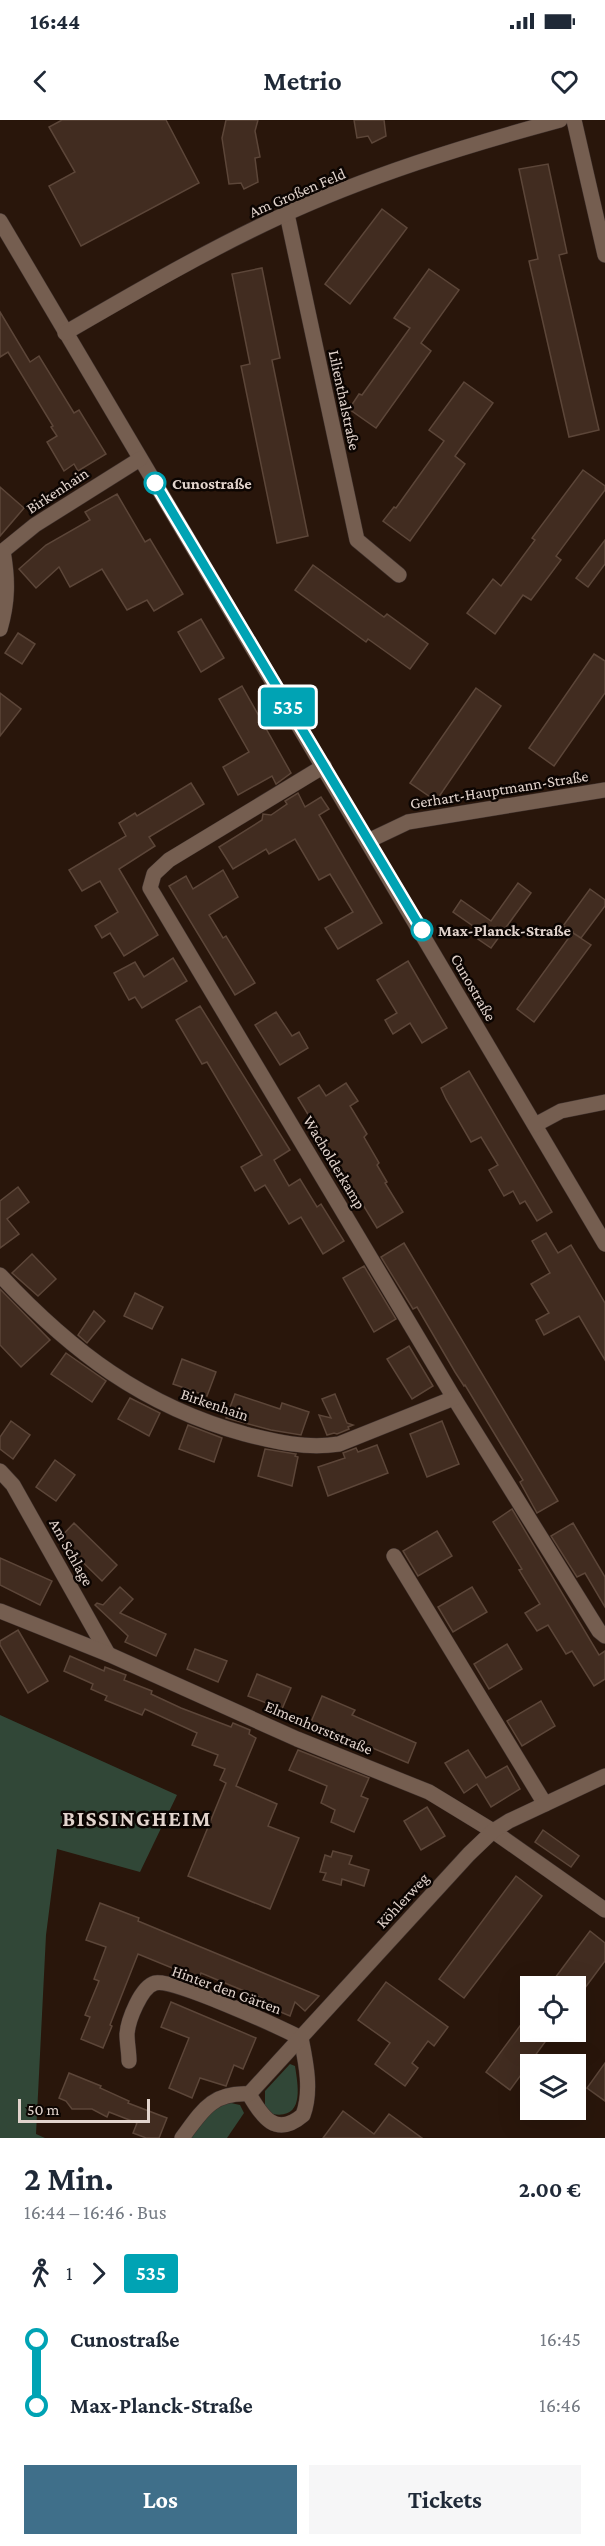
<!DOCTYPE html>
<html lang="de">
<meta charset="utf-8">
<style>
body{margin:0;font-family:"Crimson Pro",serif;background:#f6f6f7;color:#1f2937;height:100vh;display:flex;flex-direction:column;font-size:22px;white-space:nowrap}
*{box-sizing:border-box;margin:0}
p{font-size:20px;color:#747a83}
.icon{flex:none;width:33px;height:33px;fill:none;stroke:currentColor;stroke-width:2;stroke-linecap:round;stroke-linejoin:round}
.map{position:relative;height:2018px;overflow:hidden}
.side{display:flex;flex-direction:column;background:#fff;flex:1}
.side>*{flex:none}
.badge{padding:0 12px;border-radius:4px;font-size:21px;line-height:39px}
.tools{position:absolute;left:520px;top:1856px;display:grid;gap:12px}
.tools a{display:grid;place-items:center;width:66px;height:66px;border-radius:0px;background:#fff;box-shadow:0 6px 24px #0002;font-size:30px}
.scale{position:absolute;left:18px;bottom:15px;width:132px;box-sizing:border-box;padding-left:6px;border:3px solid #e2d4cd;border-top:0;font-size:16px;line-height:21px;white-space:nowrap;color:#e2d4cd;-webkit-text-stroke:4px #0c0502;paint-order:stroke}
.map>.badge{position:absolute;translate:-50% -50%;box-shadow:0 0 0 3px #fff}
.legs{display:flex;align-items:center;gap:9px;height:66px;padding:0 24px;font-size:20px}
.legs p{margin-inline-start:auto}
.overview{display:flex;align-items:center;justify-content:space-between;height:102px;padding:0 24px}
h1{font-size:33px;font-weight:700;line-height:45px}
.action{display:flex;gap:12px;margin-top:auto;padding:12px 24px}
.action a{flex:1;height:69px;border-radius:0px;background:#3f6f8a;color:#fff;font-size:24px;font-weight:700;line-height:69px;text-align:center}
.action a+a{background:#f6f6f7;color:#1f2937}
ul{padding:0 24px;list-style:none}
li{display:flex;align-items:center;gap:21px;height:66px;font-size:22px}
li i{display:grid;place-items:center;width:9px;height:100%;margin:0 8px;background:currentColor}
li i::after{content:'';width:15px;height:15px;margin:-8px;border:4px solid;border-radius:50%;background:#fff}
li p{margin-inline-start:auto}
li:first-child i{background:linear-gradient(#0000 50%,currentColor 0)}
li:last-child i{background:linear-gradient(currentColor 50%,#0000 0)}
.status{display:flex;justify-content:space-between;align-items:center;height:42px;padding:0 30px;background:#fff;direction:ltr}
.status svg{height:16px;fill:currentColor}
header{display:flex;justify-content:space-between;align-items:center;height:78px;padding:0 24px;background:#fff;font-size:27px;font-weight:700}
.map>svg:first-child{display:block}
</style>
<div class="status"><b>16:44</b><svg viewBox="0 0 49 12"><path d="M0 12V9h3v3zM5 12V6h3v6zM10 12V3h3v9zM15 12V0h3v12zM26 1h20v11H26zM47 4h2v5h-2z"/></svg></div>
<header><svg class="icon" aria-label="back" viewBox="0 0 24 24"><path d="M15 5l-7 7 7 7"/></svg>Metrio<svg class="icon" aria-label="heart" viewBox="0 0 24 24"><path d="M12 20l-8-8c-3-5 5-10 8-4 3-6 11-1 8 4z"/></svg></header>
<div class="map">
<svg width="605" height="2018" viewBox="0 0 605 2018">
<rect width="100%" height="100%" fill="#29160b"/>
<g fill="#314737">
<polygon points="0,1595 177,1675 140,1752 57,1729 46,1815 36,2014 45,2018 0,2018"/>
<path d="M 290,1944 L 295,1946 C 298,1966 305,2000 272,1994 L 265,1986 L 265,1971 Z"/>
<polygon points="231,1983 240,1985 244,1993 227,2018 187,2018 213,1986"/>
</g>
<g fill="#412c20" stroke="#5c4639" stroke-width="1.5">
<polygon points="62,0 166,0 199,63 81,126 49,66 75,52 49,7"/>
<polygon points="226,0 258,0 255,11 260,37 255,38 258,62 244,69 241,63 229,64 222,18"/>
<polygon points="354,0 384,0 386,16 372,23 368,16 357,18"/>
<polygon points="548,44 567,133 559,135 599,310 569,317 529,141 538,139 519,49"/>
<polygon points="382,89 407,108 350,184 325,164"/>
<polygon points="262,148 280,238 272,240 308,416 277,423 241,246 250,244 232,154"/>
<polygon points="429,149 459,170 421,223 431,231 376,308 349,289 359,274 362,275 410,208 394,198"/>
<polygon points="0,192 30,242 39,236 74,293 79,290 106,334 78,351 74,344 64,351 47,322 57,316 51,307 53,306 8,232 0,237"/>
<polygon points="464,262 493,283 455,336 465,344 410,421 383,401 394,387 396,388 444,321 429,310"/>
<polygon points="583,350 605,366 605,370 556,436 561,440 531,480 523,475 495,514 467,493 493,459 501,466 535,420 532,418"/>
<polygon points="0,367 24,388 0,416"/>
<polygon points="117,374 145,422 150,419 183,474 154,491 147,480 127,490 102,449 70,467 59,447 36,468 19,449 46,425 90,400 85,392"/>
<polygon points="605,420 605,444 588,467 576,458"/>
<polygon points="313,445 384,497 387,494 428,524 410,549 368,519 366,522 295,470"/>
<polygon points="201,499 224,538 201,552 178,512"/>
<polygon points="18,513 35,524 22,544 5,533"/>
<polygon points="594,534 605,541 605,573 554,646 529,628"/>
<polygon points="242,566 291,653 276,664 272,656 238,675 223,647 249,632 219,579"/>
<polygon points="476,568 501,586 436,681 410,663"/>
<polygon points="0,573 21,589 0,616"/>
<polygon points="191,663 204,684 149,717 155,726 119,749 158,815 124,836 110,813 102,818 95,806 118,792 100,761 82,771 69,750 126,716 119,703 135,693 137,696"/>
<polygon points="298,673 305,687 321,677 329,689 319,695 382,803 338,829 325,808 353,792 330,754 319,760 295,719 269,734 266,729 233,749 219,727 262,700 263,694 271,695 287,684 285,681"/>
<polygon points="223,750 238,777 209,795 223,818 226,816 255,863 235,875 169,766 186,756 193,769"/>
<polygon points="518,763 531,773 491,828 478,819 483,813 453,792 461,780 491,801"/>
<polygon points="590,769 605,780 605,786 581,818 573,813 591,825 534,902 517,889 573,812 563,806"/>
<polygon points="173,838 187,861 142,888 135,877 129,880 114,853 135,842 144,857"/>
<polygon points="408,841 447,908 422,923 410,903 393,914 385,900 397,893 377,860"/>
<polygon points="200,886 290,1030 274,1040 289,1066 300,1059 317,1087 321,1084 344,1121 323,1134 301,1097 289,1104 265,1065 255,1071 241,1047 262,1035 207,942 202,944 176,900"/>
<polygon points="276,892 292,916 299,912 308,928 280,945 255,905"/>
<polygon points="469,951 552,1092 537,1101 525,1081 520,1084 513,1071 504,1076 489,1050 498,1045 481,1017 471,1022 446,979 441,968"/>
<polygon points="346,963 358,981 350,986 367,1014 364,1017 379,1043 377,1045 387,1062 385,1063 403,1092 377,1108 298,978 319,965 326,976"/>
<polygon points="18,1067 29,1082 7,1099 19,1114 0,1128 0,1081"/>
<polygon points="546,1113 558,1133 571,1125 605,1183 605,1240 579,1196 544,1215 536,1200 549,1193 531,1164 550,1153 532,1121"/>
<polygon points="404,1123 558,1381 537,1393 520,1362 523,1360 508,1336 465,1265 464,1266 455,1252 417,1187 413,1189 381,1137"/>
<polygon points="32,1134 56,1159 38,1176 12,1153"/>
<polygon points="364,1146 396,1199 374,1212 343,1158"/>
<polygon points="0,1169 50,1220 21,1247 0,1225"/>
<polygon points="135,1173 163,1187 152,1209 124,1196"/>
<polygon points="94,1191 105,1201 87,1223 78,1215"/>
<polygon points="409,1226 433,1266 412,1279 387,1239"/>
<polygon points="66,1233 106,1261 92,1282 51,1254"/>
<polygon points="182,1239 216,1252 207,1276 173,1264"/>
<polygon points="235,1274 280,1289 282,1283 309,1292 301,1315 271,1310 226,1298"/>
<polygon points="335,1274 347,1303 353,1305 348,1307 349,1309 337,1314 334,1313 327,1315 319,1295 331,1298 322,1279"/>
<polygon points="130,1278 160,1293 149,1316 118,1299"/>
<polygon points="11,1301 30,1315 13,1339 0,1329 0,1317"/>
<polygon points="442,1301 459,1344 427,1357 410,1314"/>
<polygon points="188,1305 222,1318 214,1342 179,1329"/>
<polygon points="377,1325 388,1353 328,1376 318,1347 345,1338 343,1333 356,1328 358,1332"/>
<polygon points="265,1329 296,1334 295,1336 298,1337 292,1366 258,1356"/>
<polygon points="55,1340 75,1355 56,1381 36,1367"/>
<polygon points="512,1389 599,1535 605,1531 605,1559 594,1566 572,1531 566,1534 548,1505 537,1511 525,1493 540,1484 519,1450 522,1449 493,1402"/>
<polygon points="74,1403 117,1445 102,1461 59,1419"/>
<polygon points="573,1403 605,1457 605,1487 585,1453 577,1457 551,1416"/>
<polygon points="437,1411 452,1436 418,1456 403,1431"/>
<polygon points="0,1438 52,1461 40,1485 0,1465"/>
<polygon points="120,1467 133,1479 120,1493 166,1514 156,1536 125,1522 128,1516 95,1485 97,1483 103,1485"/>
<polygon points="472,1467 487,1492 453,1512 438,1487"/>
<polygon points="18,1510 48,1561 28,1573 0,1525 0,1521"/>
<polygon points="507,1524 522,1549 489,1569 474,1544"/>
<polygon points="195,1529 227,1541 218,1562 187,1549"/>
<polygon points="70,1536 104,1551 105,1547 126,1555 124,1560 152,1571 151,1574 181,1588 231,1607 233,1603 250,1610 249,1614 256,1618 236,1666 277,1684 268,1706 299,1718 270,1789 188,1756 226,1663 220,1660 225,1649 214,1645 218,1635 192,1625 197,1613 145,1589 142,1595 105,1580 107,1576 91,1569 93,1564 64,1551"/>
<polygon points="257,1554 291,1568 282,1589 248,1576"/>
<polygon points="322,1576 355,1590 352,1595 416,1623 408,1643 311,1602"/>
<polygon points="541,1581 555,1606 522,1626 507,1601"/>
<polygon points="298,1630 369,1658 361,1676 368,1679 354,1712 331,1702 335,1690 321,1683 327,1666 289,1650"/>
<polygon points="468,1630 486,1658 507,1646 520,1669 491,1687 477,1664 464,1673 445,1643"/>
<polygon points="427,1687 445,1716 421,1730 404,1701"/>
<polygon points="543,1710 579,1736 571,1747 535,1722"/>
<polygon points="333,1731 352,1736 349,1744 369,1750 364,1766 342,1759 341,1765 323,1760 326,1753 320,1752 325,1735 331,1737"/>
<polygon points="516,1756 542,1776 464,1878 439,1859"/>
<polygon points="100,1783 139,1798 138,1801 319,1876 305,1891 295,1882 290,1896 264,1885 266,1880 201,1853 199,1859 138,1834 110,1905 112,1906 103,1928 81,1919 90,1897 85,1895 99,1861 94,1859 106,1827 86,1820"/>
<polygon points="590,1811 605,1823 605,1841 576,1880 576,1866 549,1866"/>
<polygon points="386,1862 448,1907 434,1926 428,1921 412,1943 418,1948 405,1966 375,1944 390,1923 358,1900"/>
<polygon points="171,1882 256,1918 243,1949 234,1945 226,1966 200,1958 192,1978 169,1968 189,1918 161,1907"/>
<polygon points="531,1891 531,1911 553,1911 510,1970 486,1952"/>
<polygon points="605,1943 605,1981 587,1968"/>
<polygon points="69,1953 101,1966 100,1968 129,1981 128,1983 167,1998 159,2018 146,2018 133,2013 137,2003 109,1992 107,1997 92,1989 72,1989 66,1981 59,1978"/>
<polygon points="343,1991 374,2014 389,1994 422,2018 323,2018"/>
</g>
<g fill="none" stroke-linecap="round" stroke-linejoin="round">
<defs>
<g id="street">
<polyline points="574,0 605,135"/>
<polyline points="287,94 357,420 399,455"/>
<polyline points="0,101 605,1124"/>
<path d="M 65,213 C 134,173 204,132 277,98 C 367,56 464,26 560,0"/>
<polyline points="3,431 35,405 140,339"/>
<path d="M 0,509 C 8,482 8,459 3,431"/>
<polyline points="324,646 169,740 154,754 150,768 454,1278 599,1511 605,1516"/>
<polyline points="368,721 408,702 605,670"/>
<polyline points="535,1005 561,991 605,982"/>
<path d="M 0,1155 C 71,1231 143,1286 245,1314 C 277,1322 306,1329 339,1324 L 454,1278"/>
<polyline points="0,1351 13,1365 108,1534"/>
<polyline points="394,1436 545,1684"/>
<polyline points="0,1491 108,1534 297,1619 429,1672 493,1711 605,1790"/>
<path d="M 129,1941 C 129,1932 127,1923 127,1914 C 128,1900 141,1867 155,1863 C 173,1858 279,1907 301,1918"/>
<path d="M 249,1974 C 262,1997 276,2018 303,1995 C 312,1971 306,1943 301,1918"/>
<path d="M 182,2018 C 202,1991 212,1972 249,1974 L 469,1734 L 493,1711 L 509,1701 L 605,1656"/>
</g>
</defs>
<use href="#street" stroke="#3f312d" stroke-width="16"/>
<use href="#street" stroke="#755e50" stroke-width="15"/>
</g>
<g fill="none" stroke-linecap="round" stroke-linejoin="round">
<defs>
<polyline id="line-1" points="155,363 422,810"/>
</defs>
<use href="#line-1" stroke="#fff" stroke-width="14"/>
<use href="#line-1" stroke="#00a3b4" stroke-width="9"/>
</g>
<g fill="#fff" stroke="#00a3b4" stroke-width="3">
<circle cx="155" cy="363" r="10"/>
<circle cx="422" cy="810" r="10"/>
</g>
<g text-anchor="middle" stroke-width="5" stroke-linejoin="round" paint-order="stroke">
<g font-size="16" fill="#e2d4cd" stroke="#0c0502">
<text transform="translate(297 72) rotate(-23)" y="6">Am Großen Feld</text>
<text transform="translate(345 280) rotate(78)" y="6">Lilienthalstraße</text>
<text transform="translate(57 370) rotate(-33)" y="6">Birkenhain</text>
<text transform="translate(499 669) rotate(-9)" y="6">Gerhart-Hauptmann-Straße</text>
<text transform="translate(474 867) rotate(60)" y="6">Cunostraße</text>
<text transform="translate(335 1042) rotate(59)" y="6">Wacholderkamp</text>
<text transform="translate(215 1284) rotate(19)" y="6">Birkenhain</text>
<text transform="translate(72 1432) rotate(61)" y="6">Am Schlage</text>
<text transform="translate(319 1607) rotate(23)" y="6">Elmenhorststraße</text>
<text transform="translate(402 1780) rotate(-47)" y="6">Köhlerweg</text>
<text transform="translate(227 1869) rotate(20)" y="6">Hinter den Gärten</text>
</g>
<g font-size="16" font-weight="bold" fill="#e2d4cd" stroke="#0c0502" text-anchor="start">
<text x="172" y="369">Cunostraße</text>
<text x="438" y="816">Max-Planck-Straße</text>
</g>
<g font-size="22" font-weight="bold" letter-spacing="1.5" fill="#e2d4cd" stroke="#0c0502">
<text x="137" y="1706">BISSINGHEIM</text>
</g>
</g>
</svg>
<div class="tools">
<a><svg class="icon" aria-label="locate" viewBox="0 0 24 24"><circle cx="12" cy="12" r="6"/><path d="M12 2v4M12 18v4M2 12h4M18 12h4"/></svg></a>
<a><svg class="icon" aria-label="layers" viewBox="0 0 24 24"><path d="M12 4l9 5-9 5-9-5zM3 14l9 5 9-5"/></svg></a>
</div>
<div class="scale">50 m</div>
<b class="badge" style="left:288px;top:587px;background:#00a3b4;color:#fff">535</b>
</div>
<section class="side">
<div class="overview"><div><h1>2 Min.</h1><p>16:44 – 16:46 · Bus</p></div><b>2.00 €</b></div>
<div class="legs"><svg class="icon" aria-label="walk" viewBox="0 0 24 24"><circle cx="13" cy="4" r="2"/><path d="M13 8l-2 6 4 7M11 14l-3 7M7 12l3-4h3l4 4"/></svg>1<svg class="icon" aria-label="forward" viewBox="0 0 24 24"><path d="M9 5l7 7-7 7"/></svg><b class="badge" style="background:#00a3b4;color:#fff">535</b></div>
<ul>
<li><i style="color:#00a3b4"></i><b>Cunostraße</b><p>16:45</p></li>
<li><i style="color:#00a3b4"></i><b>Max-Planck-Straße</b><p>16:46</p></li>
</ul>
<div class="action"><a>Los</a><a>Tickets</a></div>
</section>
